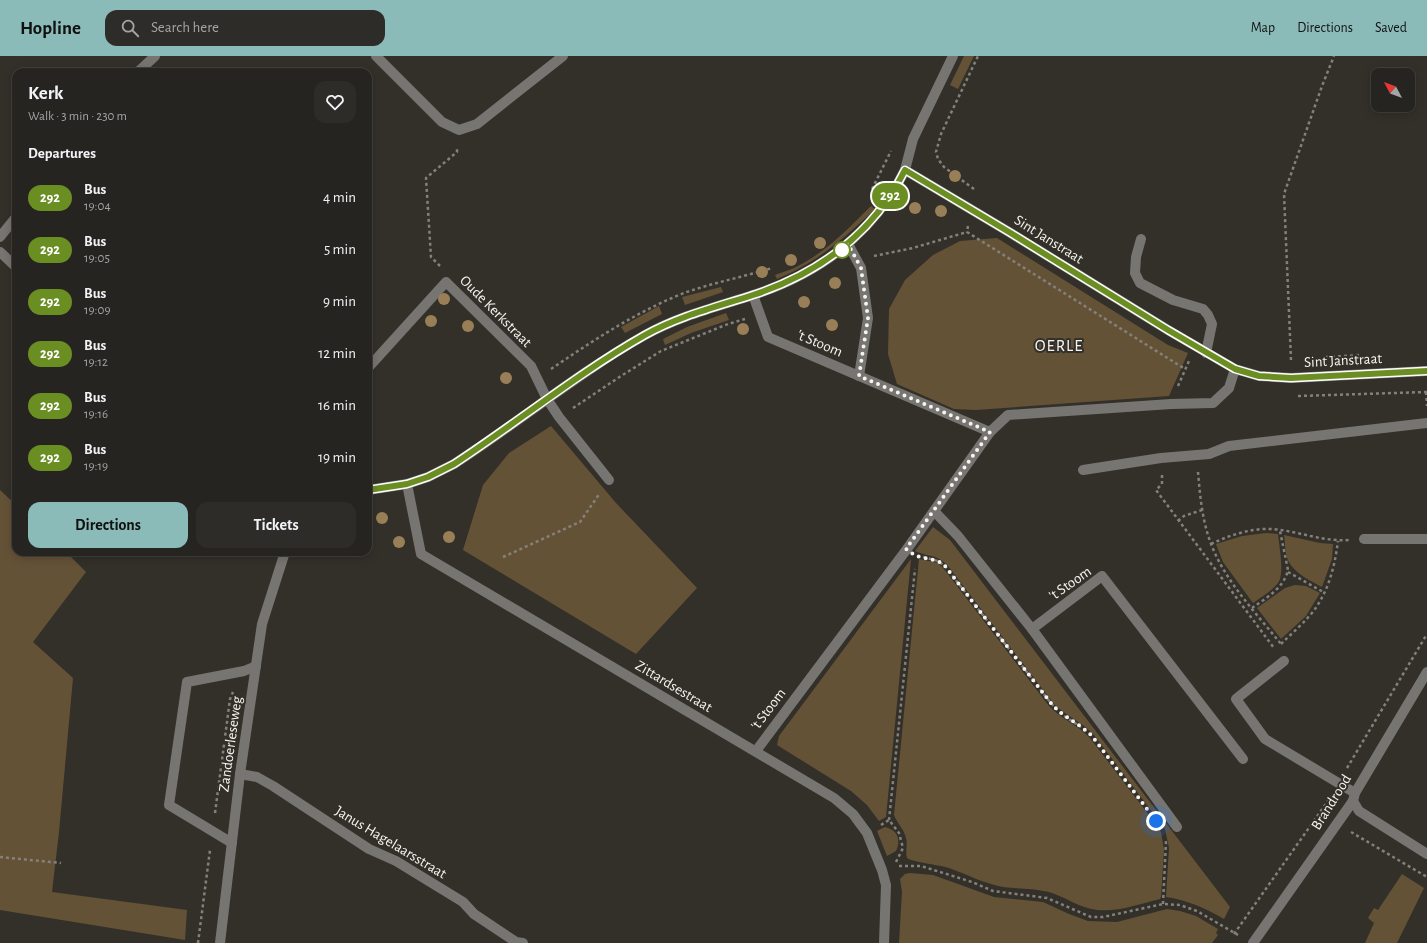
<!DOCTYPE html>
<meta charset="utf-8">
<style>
body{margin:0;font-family:"Alegreya Sans",sans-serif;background:#2e2c29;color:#f1f3f6;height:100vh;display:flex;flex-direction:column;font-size:15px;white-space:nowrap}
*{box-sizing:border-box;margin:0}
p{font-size:13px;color:#a4a4a5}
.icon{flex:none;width:22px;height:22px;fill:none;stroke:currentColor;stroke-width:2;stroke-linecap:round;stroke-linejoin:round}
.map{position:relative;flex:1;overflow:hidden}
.panel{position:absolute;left:12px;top:12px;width:360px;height:488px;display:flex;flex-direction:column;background:#262420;border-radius:12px;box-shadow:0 2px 10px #0003,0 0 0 1px #42413e}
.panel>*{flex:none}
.badge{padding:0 8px;border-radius:13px;font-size:14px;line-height:26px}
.needle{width:26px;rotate:311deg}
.controls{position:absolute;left:1371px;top:12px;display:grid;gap:8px}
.controls a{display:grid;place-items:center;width:44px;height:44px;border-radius:8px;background:#262420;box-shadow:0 2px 10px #0003,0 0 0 1px #42413e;font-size:20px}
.you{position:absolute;width:20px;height:20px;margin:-10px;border:3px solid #fff;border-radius:50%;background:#1a73e8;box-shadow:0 0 0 6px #1a73e833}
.map>.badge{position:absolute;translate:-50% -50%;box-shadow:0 0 0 2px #fff}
h2{padding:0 16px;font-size:15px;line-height:36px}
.round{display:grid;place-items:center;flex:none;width:42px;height:42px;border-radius:12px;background:#2e2c29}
.headline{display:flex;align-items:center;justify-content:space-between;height:68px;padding:0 16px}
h1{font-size:19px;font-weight:600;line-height:30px}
.action{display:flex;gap:8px;margin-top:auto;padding:8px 16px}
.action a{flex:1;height:46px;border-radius:12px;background:#8bbbb9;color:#111;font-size:16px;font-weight:600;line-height:46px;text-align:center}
.action a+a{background:#2e2c29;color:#f1f3f6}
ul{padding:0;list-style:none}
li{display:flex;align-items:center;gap:12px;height:52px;padding:0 16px}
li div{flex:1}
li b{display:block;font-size:15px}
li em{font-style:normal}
li .badge{min-width:44px;font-weight:700;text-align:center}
header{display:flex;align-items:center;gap:24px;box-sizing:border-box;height:56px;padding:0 20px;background:#8bbbb9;color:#111}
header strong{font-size:19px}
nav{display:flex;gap:22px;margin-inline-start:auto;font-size:14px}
.search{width:280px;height:36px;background:#2e2c29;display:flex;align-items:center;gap:10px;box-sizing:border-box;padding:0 14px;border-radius:12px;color:#a4a4a5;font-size:15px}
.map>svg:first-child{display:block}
</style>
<header>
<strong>Hopline</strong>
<div class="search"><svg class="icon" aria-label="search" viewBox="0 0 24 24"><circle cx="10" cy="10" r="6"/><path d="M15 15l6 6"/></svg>Search here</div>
<nav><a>Map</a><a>Directions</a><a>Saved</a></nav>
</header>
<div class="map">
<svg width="1427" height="887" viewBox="0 0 1427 887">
<rect width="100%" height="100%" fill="#33302a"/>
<g fill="#645237">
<polygon points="964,0 974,0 958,33 950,29"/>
<path d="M 871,150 L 875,153 C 842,184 819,205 777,223 L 775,219 C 782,216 791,214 798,210 C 827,195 849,172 871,150 Z"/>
<polygon points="997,182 1168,289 1188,297 1169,340 976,354 954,353 897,328 888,298 889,253 905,224 933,199 960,185"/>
<polygon points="721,231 723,236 685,249 682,241"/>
<polygon points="659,250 662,258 625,277 621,271"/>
<polygon points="726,257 729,264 691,277 665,289 663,283 687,271"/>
<polygon points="551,370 616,447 697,532 636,598 463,494 483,429 509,397"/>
<polygon points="0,434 16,449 16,496 66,496 86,516 33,586 73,622 59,776 52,836 187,854 185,884 0,854"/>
<path d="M 933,471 L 950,484 L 1230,851 L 1224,863 C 1205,852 1187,844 1166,841 L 1169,792 L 1165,773 L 1094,679 C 1082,666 1066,660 1054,648 L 948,510 C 936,497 930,502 915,495 Z"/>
<path d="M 1266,477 L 1278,478 C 1279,490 1285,517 1278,527 C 1272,535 1261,541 1253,547 L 1223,506 L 1216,488 L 1242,480 Z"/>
<path d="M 1284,479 L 1320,487 L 1333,488 L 1332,503 L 1322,531 C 1309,524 1289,515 1286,498 C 1285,492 1285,485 1284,479 Z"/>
<polygon points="911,503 886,761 879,765 867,749 851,735 777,689 779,680"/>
<path d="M 919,503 L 938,507 L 944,513 L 1049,650 C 1061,663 1078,669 1090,682 L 1158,771 L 1161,776 L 1164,794 L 1161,841 L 1160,843 C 1139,848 1119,856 1097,854 C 1079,852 1066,841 1049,836 C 1034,832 1019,833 1003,831 C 985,828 966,818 949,812 C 940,809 912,806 907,802 C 905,796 908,789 906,782 C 904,773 897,767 894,759 Z"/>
<polygon points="1295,529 1306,530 1320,537 1306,560 1281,583 1257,552 1285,532"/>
<path d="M 885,771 C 898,774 901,784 896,795 L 887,800 L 877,775 Z"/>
<polygon points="910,817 933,819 994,841 1043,846 1069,858 1088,865 1117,866 1167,853 1180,855 1196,860 1218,873 1216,877 1218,879 1212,887 899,887 902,836 900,823 905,818"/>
<polygon points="1402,818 1424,832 1397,887 1365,887 1374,867 1368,862 1374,852 1378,854"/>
</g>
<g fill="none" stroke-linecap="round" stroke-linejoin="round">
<g stroke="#84817c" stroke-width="2.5" stroke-dasharray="3 3" stroke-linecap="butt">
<polyline points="872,133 891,95"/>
<polyline points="974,133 944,111 938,103 936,96 941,78 978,0"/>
<polyline points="968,170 967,176 1185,313"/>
<polyline points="874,200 913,192 967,176"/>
<polyline points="440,210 431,201 426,122 457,96 457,91"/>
<polyline points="1326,301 1361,299"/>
<polyline points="1291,304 1284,138 1322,30 1334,0"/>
<path d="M 551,313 C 594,284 636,256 684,237 C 712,227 743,221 772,212"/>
<polyline points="1178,330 1189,305"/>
<polyline points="1426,336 1427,350"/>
<polyline points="1298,340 1427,336"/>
<polyline points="573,352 621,320 661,295 728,268 745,263"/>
<path d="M 1198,416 C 1200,439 1202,463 1210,485 C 1223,523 1256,557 1281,588"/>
<polyline points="1162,419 1162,428 1156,434 1274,592"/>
<polyline points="1178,465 1184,460 1202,454"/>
<path d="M 1211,488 C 1228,480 1245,474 1264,473 C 1292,472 1318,486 1349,484"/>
<polyline points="503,501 580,466 600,437"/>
<polyline points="923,501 938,505 945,510 1050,646 1061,658 1081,671"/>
<polyline points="1288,516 1325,537"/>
<path d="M 1252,552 C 1266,542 1284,532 1288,514 L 1280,475"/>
<path d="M 1281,588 C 1293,576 1308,564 1317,550 C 1330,530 1335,508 1338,485"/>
<polyline points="1347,712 1427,578"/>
<polyline points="215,757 230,643 233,636"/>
<polyline points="889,764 915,513"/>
<polyline points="881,769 889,764 899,777 903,792 896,806"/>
<polyline points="1351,776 1427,821"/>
<polyline points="0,801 61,807"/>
<polyline points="899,810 921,810 972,826 993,835 1047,842 1091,861 1103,861 1163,848 1180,849 1197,855 1238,879"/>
<polyline points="1163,848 1166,785"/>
<polyline points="1234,878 1330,742"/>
<polyline points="198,887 210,794"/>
</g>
<g stroke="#777572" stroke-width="10">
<polyline points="1141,183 1136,201 1135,217 1140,227 1173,244 1203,253 1208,259 1212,268 1206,297"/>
<polyline points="547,343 559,361 609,424"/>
<polyline points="1083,414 1161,402 1209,398 1229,390 1427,367"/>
<polyline points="1364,483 1427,483"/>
<polyline points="1032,573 1177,771"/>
<polyline points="1284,605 1236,643 1265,683 1355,737"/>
<polyline points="232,787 169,749 187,626 244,615 256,610"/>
</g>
<g stroke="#777572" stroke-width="10">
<polyline points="376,0 442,66 459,74 477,68 563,0"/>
<polyline points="138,16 155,0"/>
<polyline points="905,114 913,83 953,0"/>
<polyline points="0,181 16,161"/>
<polyline points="848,188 861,212 868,262 859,320"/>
<polyline points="753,239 768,281 990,376"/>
<polyline points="368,312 446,226 531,310 547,343"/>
<polyline points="407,428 421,498 834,742 853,758 867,777 882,814 886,829 884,887"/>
<polyline points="934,455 958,480 1032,573 1102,520 1243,703"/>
<polyline points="756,695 907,493 990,376 1008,359 1171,348 1213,347 1229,332 1235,313"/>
<polyline points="240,718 257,721 273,730 369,793 396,805 463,846 474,858 516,886 523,887"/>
<polyline points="1353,745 1359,755 1427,798"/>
<polyline points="1253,887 1353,745 1355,737 1427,616"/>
</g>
<g stroke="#777572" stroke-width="10">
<polyline points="0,196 16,211"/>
<path d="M 368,434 L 407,428 L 428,421 L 454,408 C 519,366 578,317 645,279 C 679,260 716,251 753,239 C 809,221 857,189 890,140 C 896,132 900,123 905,114 L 1009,176 L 1168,274 L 1235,313 L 1259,320 L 1291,322 L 1427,315"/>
<polyline points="220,887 240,718 262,568 285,496"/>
</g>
</g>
<g fill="#987f57">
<circle cx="955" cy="120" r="6"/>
<circle cx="915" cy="152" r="6"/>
<circle cx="941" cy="155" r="6"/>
<circle cx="820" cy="187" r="6"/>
<circle cx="791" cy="204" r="6"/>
<circle cx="762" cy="216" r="6"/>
<circle cx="835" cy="227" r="6"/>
<circle cx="444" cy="243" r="6"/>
<circle cx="804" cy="246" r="6"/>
<circle cx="431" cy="265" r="6"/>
<circle cx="832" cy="269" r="6"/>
<circle cx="468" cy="270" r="6"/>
<circle cx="743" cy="273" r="6"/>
<circle cx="506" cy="322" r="6"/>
<circle cx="382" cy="462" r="6"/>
<circle cx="449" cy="481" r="6"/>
<circle cx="399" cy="486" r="6"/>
</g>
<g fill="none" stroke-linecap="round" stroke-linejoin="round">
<defs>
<path id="line" d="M 368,434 L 407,428 L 428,421 L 454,408 C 518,366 578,317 645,279 C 679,260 716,251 753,239 C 808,221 857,189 890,140 C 896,132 900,123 905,114 L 1009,176 L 1168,274 L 1235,313 L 1259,320 L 1291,322 L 1427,315"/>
</defs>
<use href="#line" stroke="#fff" stroke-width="9"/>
<use href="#line" stroke="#6b8e23" stroke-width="6"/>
<path stroke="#f6f4f0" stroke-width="4" stroke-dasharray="0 7.2" d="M 842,194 L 848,188 L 861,212 L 868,262 L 859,320 L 990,376 L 906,493 L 916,500 L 938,505 L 945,510 L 1050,646 C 1061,660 1079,667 1092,680 L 1156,765"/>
</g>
<circle fill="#fff" stroke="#6b8e23" stroke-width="2" cx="842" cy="194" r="8"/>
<g text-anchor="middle" stroke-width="4" stroke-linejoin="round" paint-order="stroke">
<g font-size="15" fill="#f6f4f0" stroke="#33302a">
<text transform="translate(1049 183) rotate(32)" y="5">Sint Janstraat</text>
<text transform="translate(496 255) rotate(45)" y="5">Oude Kerkstraat</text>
<text transform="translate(820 287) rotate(23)" y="5">'t Stoom</text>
<text transform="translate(1343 304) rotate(-3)" y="5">Sint Janstraat</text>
<text transform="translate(1070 527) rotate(-35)" y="5">'t Stoom</text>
<text transform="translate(674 630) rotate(31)" y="5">Zittardsestraat</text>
<text transform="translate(768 653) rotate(-53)" y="5">'t Stoom</text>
<text transform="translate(230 688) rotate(-82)" y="5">Zandoerleseweg</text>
<text transform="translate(1331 746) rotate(-58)" y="5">Brandrood</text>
<text transform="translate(391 786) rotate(31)" y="5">Janus Hagelaarsstraat</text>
</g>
<g font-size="17" letter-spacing="1" fill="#f6f4f0" stroke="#33302a">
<text x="1059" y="295">OERLE</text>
</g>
</g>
</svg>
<div class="controls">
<a><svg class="needle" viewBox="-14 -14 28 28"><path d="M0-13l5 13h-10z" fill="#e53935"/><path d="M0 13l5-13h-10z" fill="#a4a4a5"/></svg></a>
</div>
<div class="you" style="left:1156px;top:765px"></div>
<b class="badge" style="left:890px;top:140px;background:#6b8e23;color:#fff">292</b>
<section class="panel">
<div class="headline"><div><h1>Kerk</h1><p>Walk · 3 min · 230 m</p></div><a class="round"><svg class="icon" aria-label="heart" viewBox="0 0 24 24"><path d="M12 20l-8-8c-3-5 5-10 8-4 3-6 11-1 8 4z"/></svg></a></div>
<h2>Departures</h2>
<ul>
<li><span class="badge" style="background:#6b8e23;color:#fff">292</span><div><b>Bus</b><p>19:04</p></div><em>4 min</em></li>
<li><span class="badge" style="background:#6b8e23;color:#fff">292</span><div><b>Bus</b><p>19:05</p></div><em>5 min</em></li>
<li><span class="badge" style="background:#6b8e23;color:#fff">292</span><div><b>Bus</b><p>19:09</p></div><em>9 min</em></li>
<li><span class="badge" style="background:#6b8e23;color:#fff">292</span><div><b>Bus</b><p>19:12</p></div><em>12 min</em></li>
<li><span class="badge" style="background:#6b8e23;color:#fff">292</span><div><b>Bus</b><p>19:16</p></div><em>16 min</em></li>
<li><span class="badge" style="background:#6b8e23;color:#fff">292</span><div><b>Bus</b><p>19:19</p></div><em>19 min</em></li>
</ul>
<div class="action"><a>Directions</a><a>Tickets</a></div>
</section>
</div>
